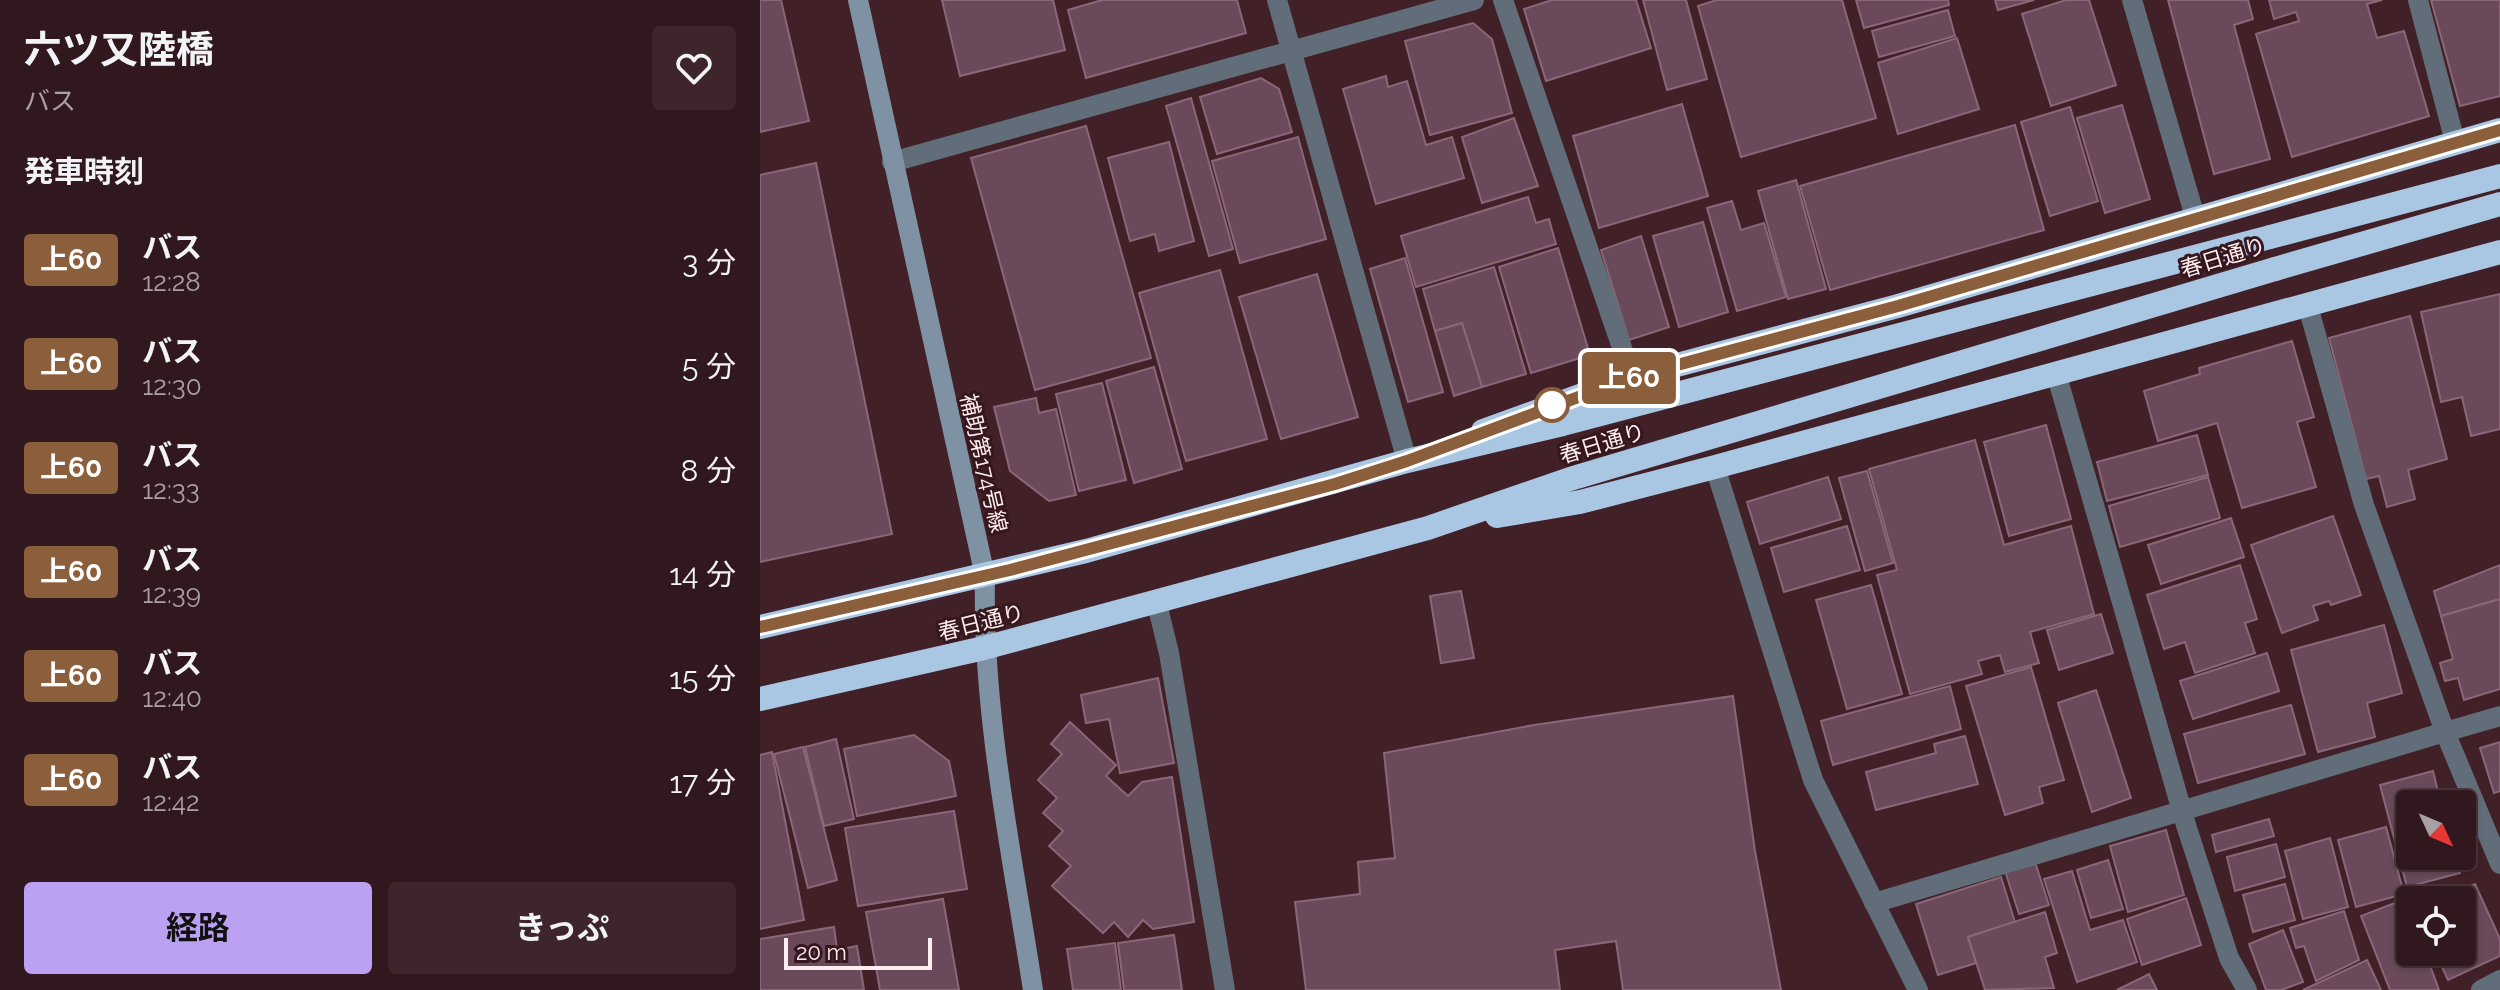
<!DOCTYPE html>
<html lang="ja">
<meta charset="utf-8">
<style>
body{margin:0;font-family:Raleway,"Noto Sans JP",sans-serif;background:#3d252b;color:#f1f3f6;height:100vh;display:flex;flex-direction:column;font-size:30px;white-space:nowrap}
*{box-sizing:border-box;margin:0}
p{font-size:26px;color:#a8a0a4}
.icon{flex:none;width:44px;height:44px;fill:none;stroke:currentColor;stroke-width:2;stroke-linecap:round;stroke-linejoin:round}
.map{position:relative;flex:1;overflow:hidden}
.drawer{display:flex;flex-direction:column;background:#31181e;width:760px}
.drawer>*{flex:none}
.badge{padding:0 16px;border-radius:6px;font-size:28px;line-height:52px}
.needle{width:52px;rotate:134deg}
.controls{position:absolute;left:1636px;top:790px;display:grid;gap:16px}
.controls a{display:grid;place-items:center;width:80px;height:80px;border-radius:8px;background:#31181e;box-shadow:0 2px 6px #0004,0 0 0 2px #4c373c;font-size:40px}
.scale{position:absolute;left:24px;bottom:20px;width:148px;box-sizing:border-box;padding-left:8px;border:4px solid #ffedf0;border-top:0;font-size:22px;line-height:28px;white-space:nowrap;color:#ffedf0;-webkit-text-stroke:6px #36171e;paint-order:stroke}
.map>.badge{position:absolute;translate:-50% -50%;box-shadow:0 0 0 4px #fff}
h2{padding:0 24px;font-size:30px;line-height:72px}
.round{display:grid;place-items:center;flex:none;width:84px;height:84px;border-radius:8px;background:#3d252b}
.headline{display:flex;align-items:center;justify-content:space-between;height:136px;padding:0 24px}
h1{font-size:38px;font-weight:700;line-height:60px}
.action{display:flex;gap:16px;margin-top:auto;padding:16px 24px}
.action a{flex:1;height:92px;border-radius:8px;background:#bca0f2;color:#111;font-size:32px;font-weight:700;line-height:92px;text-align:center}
.action a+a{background:#3d252b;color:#f1f3f6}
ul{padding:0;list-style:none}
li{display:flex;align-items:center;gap:24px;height:104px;padding:0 24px}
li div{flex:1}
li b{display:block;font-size:30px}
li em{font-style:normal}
li .badge{min-width:88px;font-weight:700;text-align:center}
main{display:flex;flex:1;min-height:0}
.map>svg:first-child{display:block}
</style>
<main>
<section class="drawer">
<div class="headline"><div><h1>六ツ又陸橋</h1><p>バス</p></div><a class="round"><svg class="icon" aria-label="heart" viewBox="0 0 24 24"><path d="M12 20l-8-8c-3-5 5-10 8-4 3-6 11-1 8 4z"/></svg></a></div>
<h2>発車時刻</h2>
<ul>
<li><span class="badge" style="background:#8b5e3c;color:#fff">上60</span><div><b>バス</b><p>12:28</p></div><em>3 分</em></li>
<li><span class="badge" style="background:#8b5e3c;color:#fff">上60</span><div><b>バス</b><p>12:30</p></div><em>5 分</em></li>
<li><span class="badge" style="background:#8b5e3c;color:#fff">上60</span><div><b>バス</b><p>12:33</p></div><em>8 分</em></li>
<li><span class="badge" style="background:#8b5e3c;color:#fff">上60</span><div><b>バス</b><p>12:39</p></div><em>14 分</em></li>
<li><span class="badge" style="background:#8b5e3c;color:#fff">上60</span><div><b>バス</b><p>12:40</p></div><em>15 分</em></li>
<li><span class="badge" style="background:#8b5e3c;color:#fff">上60</span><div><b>バス</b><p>12:42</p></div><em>17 分</em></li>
</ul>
<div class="action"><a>経路</a><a>きっぷ</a></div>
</section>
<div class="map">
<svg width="1740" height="990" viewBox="0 0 1740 990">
<rect width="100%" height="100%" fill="#412028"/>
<g fill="#69495a" stroke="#896779" stroke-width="2">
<polygon points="0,0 21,0 49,121 0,132"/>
<polygon points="182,0 293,0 305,50 200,76"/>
<polygon points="342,0 477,0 486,33 326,78 308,10"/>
<polygon points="792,0 876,0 891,48 786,81 764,9"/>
<polygon points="883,0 926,0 947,79 907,90"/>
<polygon points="957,0 1082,0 1116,118 981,157 938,6"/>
<polygon points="1096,0 1188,0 1189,5 1104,28"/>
<polygon points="1235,0 1274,0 1238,10"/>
<polygon points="1306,0 1329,0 1356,85 1291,106 1262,14"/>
<polygon points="1408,0 1488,0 1493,19 1474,25 1510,159 1454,174"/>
<polygon points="1509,0 1622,0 1607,4 1617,38 1644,31 1669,116 1532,157 1496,34 1539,21 1536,12 1514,19"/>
<polygon points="1671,0 1740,0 1740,96 1700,106"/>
<polygon points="1188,10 1195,36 1119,57 1112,31"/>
<polygon points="713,23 732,39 752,113 670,135 645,41"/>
<polygon points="1197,38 1219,109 1138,134 1118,63"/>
<polygon points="626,76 628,87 647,81 666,145 692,137 704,178 616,204 583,89"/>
<polygon points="501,78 519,89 532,132 457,154 440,97"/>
<polygon points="431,98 473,249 449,256 406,106"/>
<polygon points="922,104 948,196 839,228 813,136"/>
<polygon points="1362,105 1390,199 1345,213 1317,118"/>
<polygon points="1310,107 1338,201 1290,216 1261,122"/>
<polygon points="754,118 778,186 722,203 702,137"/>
<polygon points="1255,125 1284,230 1070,290 1040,186"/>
<polygon points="326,126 391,358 275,390 211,158"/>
<polygon points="538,137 566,239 480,263 452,161"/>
<polygon points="409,142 434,241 399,251 395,234 370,241 348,158"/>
<polygon points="56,163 132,534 0,562 0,175"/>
<polygon points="1036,180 1066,289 1028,299 998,191"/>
<polygon points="768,197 776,223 789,219 796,244 656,287 641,236"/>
<polygon points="972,201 981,230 1004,223 1026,297 977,311 947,208"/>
<polygon points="943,222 968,312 919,327 893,236"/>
<polygon points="881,236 909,327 869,340 841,250"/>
<polygon points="798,248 830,355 771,373 739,267"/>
<polygon points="645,258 683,392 648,402 610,269"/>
<polygon points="734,267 766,374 722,387 702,323 675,331 663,289"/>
<polygon points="460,270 507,439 426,461 379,293"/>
<polygon points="557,274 598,417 521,439 479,297"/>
<polygon points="1740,294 1740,429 1711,436 1702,397 1681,402 1661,312"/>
<polygon points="1650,316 1687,459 1648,470 1655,499 1627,507 1619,476 1606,479 1569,338"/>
<polygon points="702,323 722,387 694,396 675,331"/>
<polygon points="1532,341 1554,417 1537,422 1556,487 1482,508 1457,423 1398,441 1384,391 1440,374 1439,368"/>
<polygon points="394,367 422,469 374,483 346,381"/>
<polygon points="342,383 366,480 319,491 296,394"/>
<polygon points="276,398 279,413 296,409 316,495 289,501 250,471 234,407"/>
<polygon points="1286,425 1311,519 1249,536 1224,442"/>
<polygon points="1437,435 1448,475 1347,501 1337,462"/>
<polygon points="1215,440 1244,545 1311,526 1334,614 1270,632 1279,663 1245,672 1240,655 1218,661 1222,674 1150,694 1117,575 1137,570 1109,469"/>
<polygon points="1107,471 1133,563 1105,571 1079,478"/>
<polygon points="1068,477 1081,519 1000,544 987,502"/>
<polygon points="1448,477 1460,518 1360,547 1349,506"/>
<polygon points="1573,516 1601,595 1571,605 1569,601 1553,606 1558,620 1522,633 1491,545"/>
<polygon points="1471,518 1484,557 1401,584 1388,545"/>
<polygon points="1087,526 1100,570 1024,592 1011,548"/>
<polygon points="1480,565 1497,619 1485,623 1495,653 1435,673 1425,642 1404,649 1387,595"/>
<polygon points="1740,565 1740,599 1681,616 1674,591"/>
<polygon points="1111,585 1142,694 1087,709 1056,600"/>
<polygon points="701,591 714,658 681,663 670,596"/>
<polygon points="1740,599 1740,689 1704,700 1698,678 1685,681 1680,663 1693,659 1681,616"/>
<polygon points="1341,614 1353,653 1299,670 1287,630"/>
<polygon points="1624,625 1642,693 1607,703 1615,737 1558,752 1531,650"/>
<polygon points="1507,653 1519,691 1433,719 1420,681"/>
<polygon points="1271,667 1304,780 1279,787 1283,803 1245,815 1206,686"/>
<polygon points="398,678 414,763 360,773 349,719 326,723 321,695"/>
<polygon points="1190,686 1201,729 1073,765 1061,721"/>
<polygon points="1336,690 1371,798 1332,812 1298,703"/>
<polygon points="973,696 995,851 1021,990 863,990 856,941 795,950 800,990 546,990 535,902 600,894 598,862 635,858 624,753 774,725"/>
<polygon points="1531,705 1545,754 1438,783 1424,734"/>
<polygon points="310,722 356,765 346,776 368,796 382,782 412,777 434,922 393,929 383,920 368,937 354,922 343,933 292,886 311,866 289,846 303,831 283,813 297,798 278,780 302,754 291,744"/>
<polygon points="154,735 189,761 196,796 97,816 84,749"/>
<polygon points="1205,736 1218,784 1116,810 1106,772 1176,753 1174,744"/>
<polygon points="76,739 94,819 64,826 45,747"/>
<polygon points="1740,742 1740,791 1734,793 1720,748"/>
<polygon points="43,747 77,880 48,888 14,754"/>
<polygon points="12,752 44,920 0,929 0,755"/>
<polygon points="1673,771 1681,804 1650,804 1650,856 1695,856 1700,873 1647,887 1620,785"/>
<polygon points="194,811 207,889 98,906 85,828"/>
<polygon points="1509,819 1514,836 1456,852 1452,835"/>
<polygon points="1626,827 1644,894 1596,907 1578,840"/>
<polygon points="1406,830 1424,895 1368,912 1350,846"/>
<polygon points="1570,838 1588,907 1543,919 1525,851"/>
<polygon points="1516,844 1525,877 1475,891 1467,857"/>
<polygon points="1348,860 1363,909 1331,918 1317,870"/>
<polygon points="1275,862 1289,905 1259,914 1245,871"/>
<polygon points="1312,871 1330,930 1363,920 1377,962 1317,982 1284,879"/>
<polygon points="1241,877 1255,922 1208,937 1216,963 1178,975 1156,904"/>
<polygon points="1525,884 1535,920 1493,932 1483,895"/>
<polygon points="1715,884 1740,939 1740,956 1688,980 1675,952 1702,952 1702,900 1660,900 1680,891 1684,898"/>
<polygon points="1426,898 1441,945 1382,965 1367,919"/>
<polygon points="183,899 199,990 120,990 106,912"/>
<polygon points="1645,899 1650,913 1650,952 1665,952 1679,990 1630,990 1601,916"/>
<polygon points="1584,911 1599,960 1556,981 1544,946 1536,948 1530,928"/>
<polygon points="1285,912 1297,953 1285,957 1294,988 1225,990 1208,937"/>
<polygon points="74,927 77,950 97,946 104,990 0,990 0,939"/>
<polygon points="1523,930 1543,982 1521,990 1506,990 1489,944"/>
<polygon points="414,935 422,990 364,990 358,943"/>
<polygon points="355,943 361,990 313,990 307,949"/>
<polygon points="1607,960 1621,990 1543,990"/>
<polygon points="1389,974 1397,990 1357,990"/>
</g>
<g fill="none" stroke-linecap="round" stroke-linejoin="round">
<g stroke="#616d78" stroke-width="20">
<polyline points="1658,0 1695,142"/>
<polyline points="396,600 409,653 465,990"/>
<polyline points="1685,732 1740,716"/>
</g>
<g stroke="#616d78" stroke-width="20">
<polyline points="517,0 647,461"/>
<polyline points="743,0 872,377"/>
<polyline points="1372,0 1435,217"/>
<polyline points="132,162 714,0"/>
<polyline points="1547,303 1604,505 1685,732 1740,864"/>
<polyline points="1296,373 1426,825 1469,958 1487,990"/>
<polyline points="955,467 1053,780 1158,990"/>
<polyline points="1114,903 1685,732"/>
<polyline points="1721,990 1740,980"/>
</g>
<path stroke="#7e92a3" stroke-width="20" d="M 98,0 L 225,576 C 222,715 252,853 273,990"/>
<g stroke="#a9c7e3" stroke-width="24">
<polyline points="723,431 872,377 1138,306 1740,130"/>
<polyline points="737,516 820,502 955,467 1740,252"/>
<polyline points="0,627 326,551 647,461 803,424 1510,237"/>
<polyline points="0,699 224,648 668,528 810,479 1515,269"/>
</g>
<g stroke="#a9c7e3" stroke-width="24">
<polyline points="1510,237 1740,176"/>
<polyline points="1515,269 1740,204"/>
</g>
</g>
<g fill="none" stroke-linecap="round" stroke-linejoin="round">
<defs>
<polyline id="line" points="0,627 250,570 575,484 647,461 872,377 1138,306 1740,130"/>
</defs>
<use href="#line" stroke="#fff" stroke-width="18"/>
<use href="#line" stroke="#8b5e3c" stroke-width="12"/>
</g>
<circle fill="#fff" stroke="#8b5e3c" stroke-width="4" cx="792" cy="405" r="16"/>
<g text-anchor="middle" stroke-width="6" stroke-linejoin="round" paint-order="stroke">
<g font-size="22" fill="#ffedf0" stroke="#36171e">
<text transform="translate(1463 257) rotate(-17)" y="8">春日通り</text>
<text transform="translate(842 443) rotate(-17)" y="8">春日通り</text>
<text transform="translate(224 463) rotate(77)" y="8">補助第174号線</text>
<text transform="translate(221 622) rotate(-14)" y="8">春日通り</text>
</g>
</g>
</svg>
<div class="controls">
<a><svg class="needle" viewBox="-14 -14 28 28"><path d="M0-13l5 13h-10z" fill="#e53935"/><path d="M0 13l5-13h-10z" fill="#a8a0a4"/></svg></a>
<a><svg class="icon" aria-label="locate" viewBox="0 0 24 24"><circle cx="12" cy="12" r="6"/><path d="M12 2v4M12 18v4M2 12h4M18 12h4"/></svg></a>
</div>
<div class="scale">20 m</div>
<b class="badge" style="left:869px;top:378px;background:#8b5e3c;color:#fff">上60</b>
</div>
</main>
